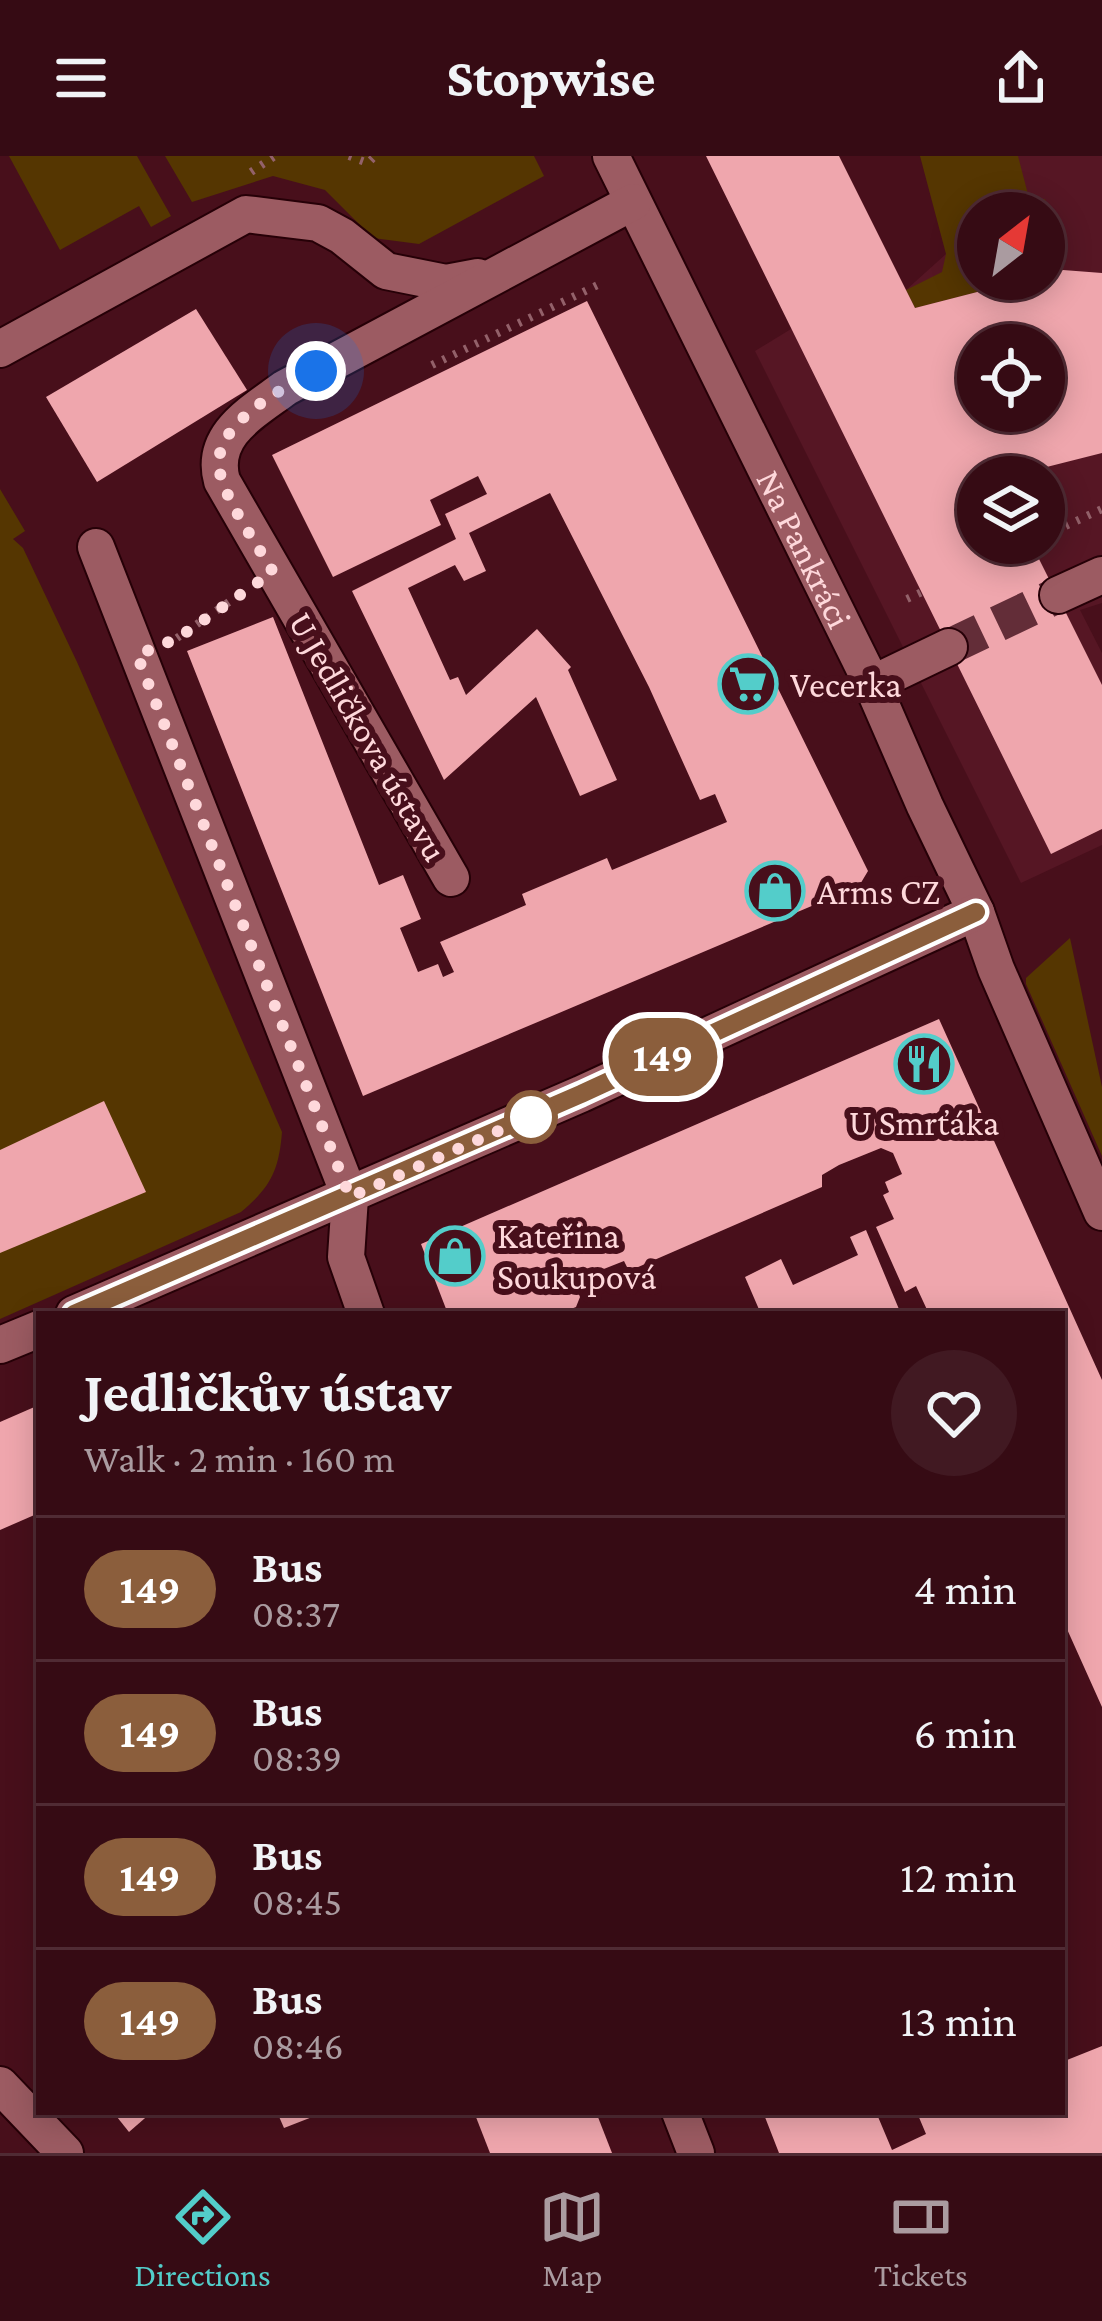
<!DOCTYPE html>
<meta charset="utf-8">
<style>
body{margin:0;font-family:"Crimson Pro",serif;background:#411922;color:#f1f3f6;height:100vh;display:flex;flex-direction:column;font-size:45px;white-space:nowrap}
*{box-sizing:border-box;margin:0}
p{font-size:39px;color:#aa9ba0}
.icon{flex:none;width:66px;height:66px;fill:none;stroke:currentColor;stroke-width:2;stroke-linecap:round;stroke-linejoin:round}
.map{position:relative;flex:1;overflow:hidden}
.sheet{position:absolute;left:36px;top:1155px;width:1029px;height:804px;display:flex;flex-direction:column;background:#360b14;border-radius:0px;box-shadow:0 6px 30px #0003,0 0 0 3px #502b34}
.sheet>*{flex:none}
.badge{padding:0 24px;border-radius:39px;font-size:42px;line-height:78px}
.needle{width:78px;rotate:31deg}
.fabs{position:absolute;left:957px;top:36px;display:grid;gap:24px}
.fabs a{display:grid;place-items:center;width:108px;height:108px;border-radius:50%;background:#360b14;box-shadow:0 6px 30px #0003,0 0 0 3px #502b34;font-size:60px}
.you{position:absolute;width:60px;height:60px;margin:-30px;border:9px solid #fff;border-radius:50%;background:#1a73e8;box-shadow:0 0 0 18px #1a73e833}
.map>.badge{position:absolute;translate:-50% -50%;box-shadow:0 0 0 6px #fff}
.round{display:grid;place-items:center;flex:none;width:126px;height:126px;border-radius:63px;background:#411922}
.headline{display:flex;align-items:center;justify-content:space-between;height:204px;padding:0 48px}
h1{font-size:57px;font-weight:700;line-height:90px}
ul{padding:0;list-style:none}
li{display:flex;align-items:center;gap:36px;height:144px;padding:0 48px;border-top:3px solid #502b34}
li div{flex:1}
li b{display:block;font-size:45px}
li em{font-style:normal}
li .badge{min-width:132px;font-weight:700;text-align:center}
header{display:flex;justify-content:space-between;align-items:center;height:156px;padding:0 48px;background:#360b14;font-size:54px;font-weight:700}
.menu{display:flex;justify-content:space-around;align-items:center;height:168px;border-top:3px solid #502b34;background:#360b14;font-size:33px;color:#aa9ba0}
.menu a{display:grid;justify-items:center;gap:6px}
.menu .active{color:#53cdca}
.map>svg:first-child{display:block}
</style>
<header><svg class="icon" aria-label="menu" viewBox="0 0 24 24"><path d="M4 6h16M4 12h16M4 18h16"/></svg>Stopwise<svg class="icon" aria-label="share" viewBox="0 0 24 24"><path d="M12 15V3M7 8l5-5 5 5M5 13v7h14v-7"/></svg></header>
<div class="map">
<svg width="1102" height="1997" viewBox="0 0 1102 1997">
<rect width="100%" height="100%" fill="#480f1b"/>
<path fill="#561624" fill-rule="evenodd" d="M 985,0 L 1102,0 L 1102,447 L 1080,454 L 1102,497 L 1102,689 L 1021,727 L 755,195 L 791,173 L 906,134 L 946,98 L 978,123 L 1044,123 L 1044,57 L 1002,57 ZM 978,189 L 1044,189 L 1044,255 L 978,255 ZM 978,321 L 1044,321 L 1044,387 L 978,387 Z"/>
<g fill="#553601">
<polygon points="9,0 137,0 171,60 151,71 139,50 60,94"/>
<polygon points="165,0 534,0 544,20 419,88 373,82 325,34 273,20 192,46"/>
<polygon points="920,0 1018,0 1030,46 1045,43 1063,114 1044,119 1044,57 978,57 978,123 1028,123 915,152 906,134 942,116 946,98"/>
<path d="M 0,333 L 25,375 L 13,383 L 23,392 L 77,506 L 282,976 C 279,1014 271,1031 241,1056 L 0,1163 Z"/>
<polygon points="1070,782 1102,931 1102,1000 1026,828 1026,822"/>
</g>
<g fill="#efa6ad" fill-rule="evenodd">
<path d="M 706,0 L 839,0 L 915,152 L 1028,123 L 1044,123 L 1044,119 L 1063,114 L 1102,117 L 1102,297 L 1007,321 L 978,321 L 978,387 L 1031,387 L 1102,529 L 1102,673 L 1051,698 ZM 978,189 L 1044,189 L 1044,255 L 978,255 Z"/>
<polygon points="587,145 868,715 859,730 363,940 187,495 273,461 379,729 403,719 421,763 400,772 418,816 438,808 443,821 454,816 440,786 526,749 522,738 607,702 612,714 727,666 715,638 700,644 649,531 550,337 469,377 486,415 464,425 455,409 408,432 450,524 458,521 466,539 537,473 571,511 568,514 617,624 580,640 536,541 444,624 352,435 456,383 445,358 487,338 478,320 430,344 441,369 333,421 272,299"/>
<polygon points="196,153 247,234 97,326 46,241"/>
<polygon points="939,863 1102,1224 1102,1551 1062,1462 1062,1158 929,1158 916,1130 905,1136 876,1071 894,1063 883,1039 889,1036 885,1026 902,1018 893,997 881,992 839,1009 822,1019 822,1031 629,1115 624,1105 581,1122 576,1131 580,1141 576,1151 558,1158 448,1158 421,1088"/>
<polygon points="104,945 146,1036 0,1097 0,994"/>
<polygon points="866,1074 901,1158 761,1158 745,1121 781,1103 793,1129 858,1099 850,1081"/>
<polygon points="39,1249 39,1357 0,1374 0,1266"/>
<polygon points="1102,1890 1102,1997 779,1997 763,1956 876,1956 892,1994 926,1978 918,1959 924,1956 1062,1956 1062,1906"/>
<polygon points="113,1956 152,1956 129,1976"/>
<polygon points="277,1956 325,1956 284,1972"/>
<polygon points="474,1956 596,1956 612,1997 490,1997"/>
</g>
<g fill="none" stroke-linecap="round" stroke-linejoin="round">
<polyline stroke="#632d38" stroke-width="36" stroke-dasharray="36 18" stroke-linecap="butt" points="949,491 1058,439"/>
<defs>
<g id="minor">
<path id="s1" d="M 611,0 L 872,528 L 925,650 L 976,756 L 996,813 L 1102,1056"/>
<polyline points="0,193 246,58 318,67 342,80 386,115 446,127 478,121"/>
<polyline points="96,391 350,1041 346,1101 366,1158"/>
<polyline points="1058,439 1102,419"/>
<polyline points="872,528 949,491"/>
<path d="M 451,722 L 222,325 C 209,279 253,256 285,232 L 633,46"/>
<polyline points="74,1158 581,938 976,756"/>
<polyline points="0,1189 39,1173"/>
<polyline points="0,1929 65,1997"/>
<polyline points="680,1956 696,1997"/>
</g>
</defs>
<use href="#minor" stroke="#260007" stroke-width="40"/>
<g stroke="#93616a" stroke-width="8" stroke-dasharray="3 9" stroke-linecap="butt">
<polyline points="349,0 368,7 375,0"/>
<polyline points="251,16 275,0"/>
<polyline points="432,209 604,126"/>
<polyline points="1044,380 1102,353"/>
<polyline points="907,443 922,436"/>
<polyline points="177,482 239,439"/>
</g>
<use href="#minor" stroke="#9c5b62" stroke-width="36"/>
</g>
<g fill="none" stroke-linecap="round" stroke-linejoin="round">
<defs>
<polyline id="line" points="74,1158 581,938 976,756"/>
</defs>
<use href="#line" stroke="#fff" stroke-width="27"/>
<use href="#line" stroke="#8b5e3c" stroke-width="18"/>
<path stroke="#fed8db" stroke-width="12" stroke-dasharray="0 21.6" d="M 316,215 C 282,233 209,269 220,317 C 227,347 257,388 273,416 L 178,482 L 137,499 L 350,1041 L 543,955 L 531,961"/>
</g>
<defs>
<symbol id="supermarket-ring" viewBox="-11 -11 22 22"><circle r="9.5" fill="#480f1b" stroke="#53cdca" stroke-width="1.5"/><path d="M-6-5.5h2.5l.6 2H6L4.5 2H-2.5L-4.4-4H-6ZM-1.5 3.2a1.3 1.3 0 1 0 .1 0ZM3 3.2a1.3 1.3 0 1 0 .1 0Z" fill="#53cdca"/></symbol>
<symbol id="shop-ring" viewBox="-11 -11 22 22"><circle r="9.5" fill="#480f1b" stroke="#53cdca" stroke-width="1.5"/><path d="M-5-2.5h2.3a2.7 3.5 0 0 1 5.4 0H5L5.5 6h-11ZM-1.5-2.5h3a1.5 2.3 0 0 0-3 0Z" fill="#53cdca"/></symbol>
<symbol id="restaurant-ring" viewBox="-11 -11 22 22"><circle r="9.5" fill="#480f1b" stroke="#53cdca" stroke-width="1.5"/><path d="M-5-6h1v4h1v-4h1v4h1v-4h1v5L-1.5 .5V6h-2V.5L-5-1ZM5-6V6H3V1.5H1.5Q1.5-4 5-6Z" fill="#53cdca"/></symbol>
</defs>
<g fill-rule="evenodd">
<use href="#supermarket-ring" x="715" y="495" width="66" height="66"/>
<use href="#shop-ring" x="742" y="702" width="66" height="66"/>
<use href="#restaurant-ring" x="891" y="875" width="66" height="66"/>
<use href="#shop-ring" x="422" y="1067" width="66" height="66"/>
</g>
<circle fill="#fff" stroke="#8b5e3c" stroke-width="6" cx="531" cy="961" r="24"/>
<g text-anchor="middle" stroke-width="12" stroke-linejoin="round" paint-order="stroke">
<g font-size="36" fill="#fed8db" stroke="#480f1b">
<text dy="13" stroke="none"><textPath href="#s1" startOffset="438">Na Pankráci</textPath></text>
<text transform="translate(369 580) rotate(60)" y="13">U Jedličkova ústavu</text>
</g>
<g font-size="36" fill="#fed8db" stroke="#480f1b" text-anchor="start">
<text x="790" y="541">Vecerka</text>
<text x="817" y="748">Arms CZ</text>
<text x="924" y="979" text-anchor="middle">U Smrťáka</text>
<text x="497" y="1092">Kateřina<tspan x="497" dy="41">Soukupová</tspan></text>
</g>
</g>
</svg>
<div class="fabs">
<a><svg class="needle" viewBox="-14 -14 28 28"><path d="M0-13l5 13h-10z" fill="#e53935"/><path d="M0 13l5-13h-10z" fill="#aa9ba0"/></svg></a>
<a><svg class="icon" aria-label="locate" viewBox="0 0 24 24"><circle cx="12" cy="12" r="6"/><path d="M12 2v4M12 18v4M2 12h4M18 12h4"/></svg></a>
<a><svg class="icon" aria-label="layers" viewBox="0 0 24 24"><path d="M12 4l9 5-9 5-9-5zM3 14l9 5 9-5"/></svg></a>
</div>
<div class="you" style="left:316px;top:215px"></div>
<b class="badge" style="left:663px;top:901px;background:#8b5e3c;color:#fff">149</b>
<section class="sheet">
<div class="headline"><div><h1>Jedličkův ústav</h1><p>Walk · 2 min · 160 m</p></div><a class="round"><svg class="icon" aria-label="heart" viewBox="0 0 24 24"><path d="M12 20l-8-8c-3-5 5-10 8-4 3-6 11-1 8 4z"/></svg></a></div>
<ul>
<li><span class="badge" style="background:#8b5e3c;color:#fff">149</span><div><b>Bus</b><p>08:37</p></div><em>4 min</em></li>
<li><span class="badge" style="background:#8b5e3c;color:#fff">149</span><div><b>Bus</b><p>08:39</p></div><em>6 min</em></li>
<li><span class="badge" style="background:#8b5e3c;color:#fff">149</span><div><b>Bus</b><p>08:45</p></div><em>12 min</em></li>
<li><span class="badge" style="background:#8b5e3c;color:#fff">149</span><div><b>Bus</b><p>08:46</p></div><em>13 min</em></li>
</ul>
</section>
</div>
<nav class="menu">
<a class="active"><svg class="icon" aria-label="directions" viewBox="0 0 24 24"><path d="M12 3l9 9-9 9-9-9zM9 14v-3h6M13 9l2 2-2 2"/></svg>Directions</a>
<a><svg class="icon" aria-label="map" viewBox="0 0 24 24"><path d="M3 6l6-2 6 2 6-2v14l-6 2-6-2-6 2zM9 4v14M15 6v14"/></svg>Map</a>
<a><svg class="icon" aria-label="tickets" viewBox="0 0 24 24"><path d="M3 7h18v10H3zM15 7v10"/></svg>Tickets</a>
</nav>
